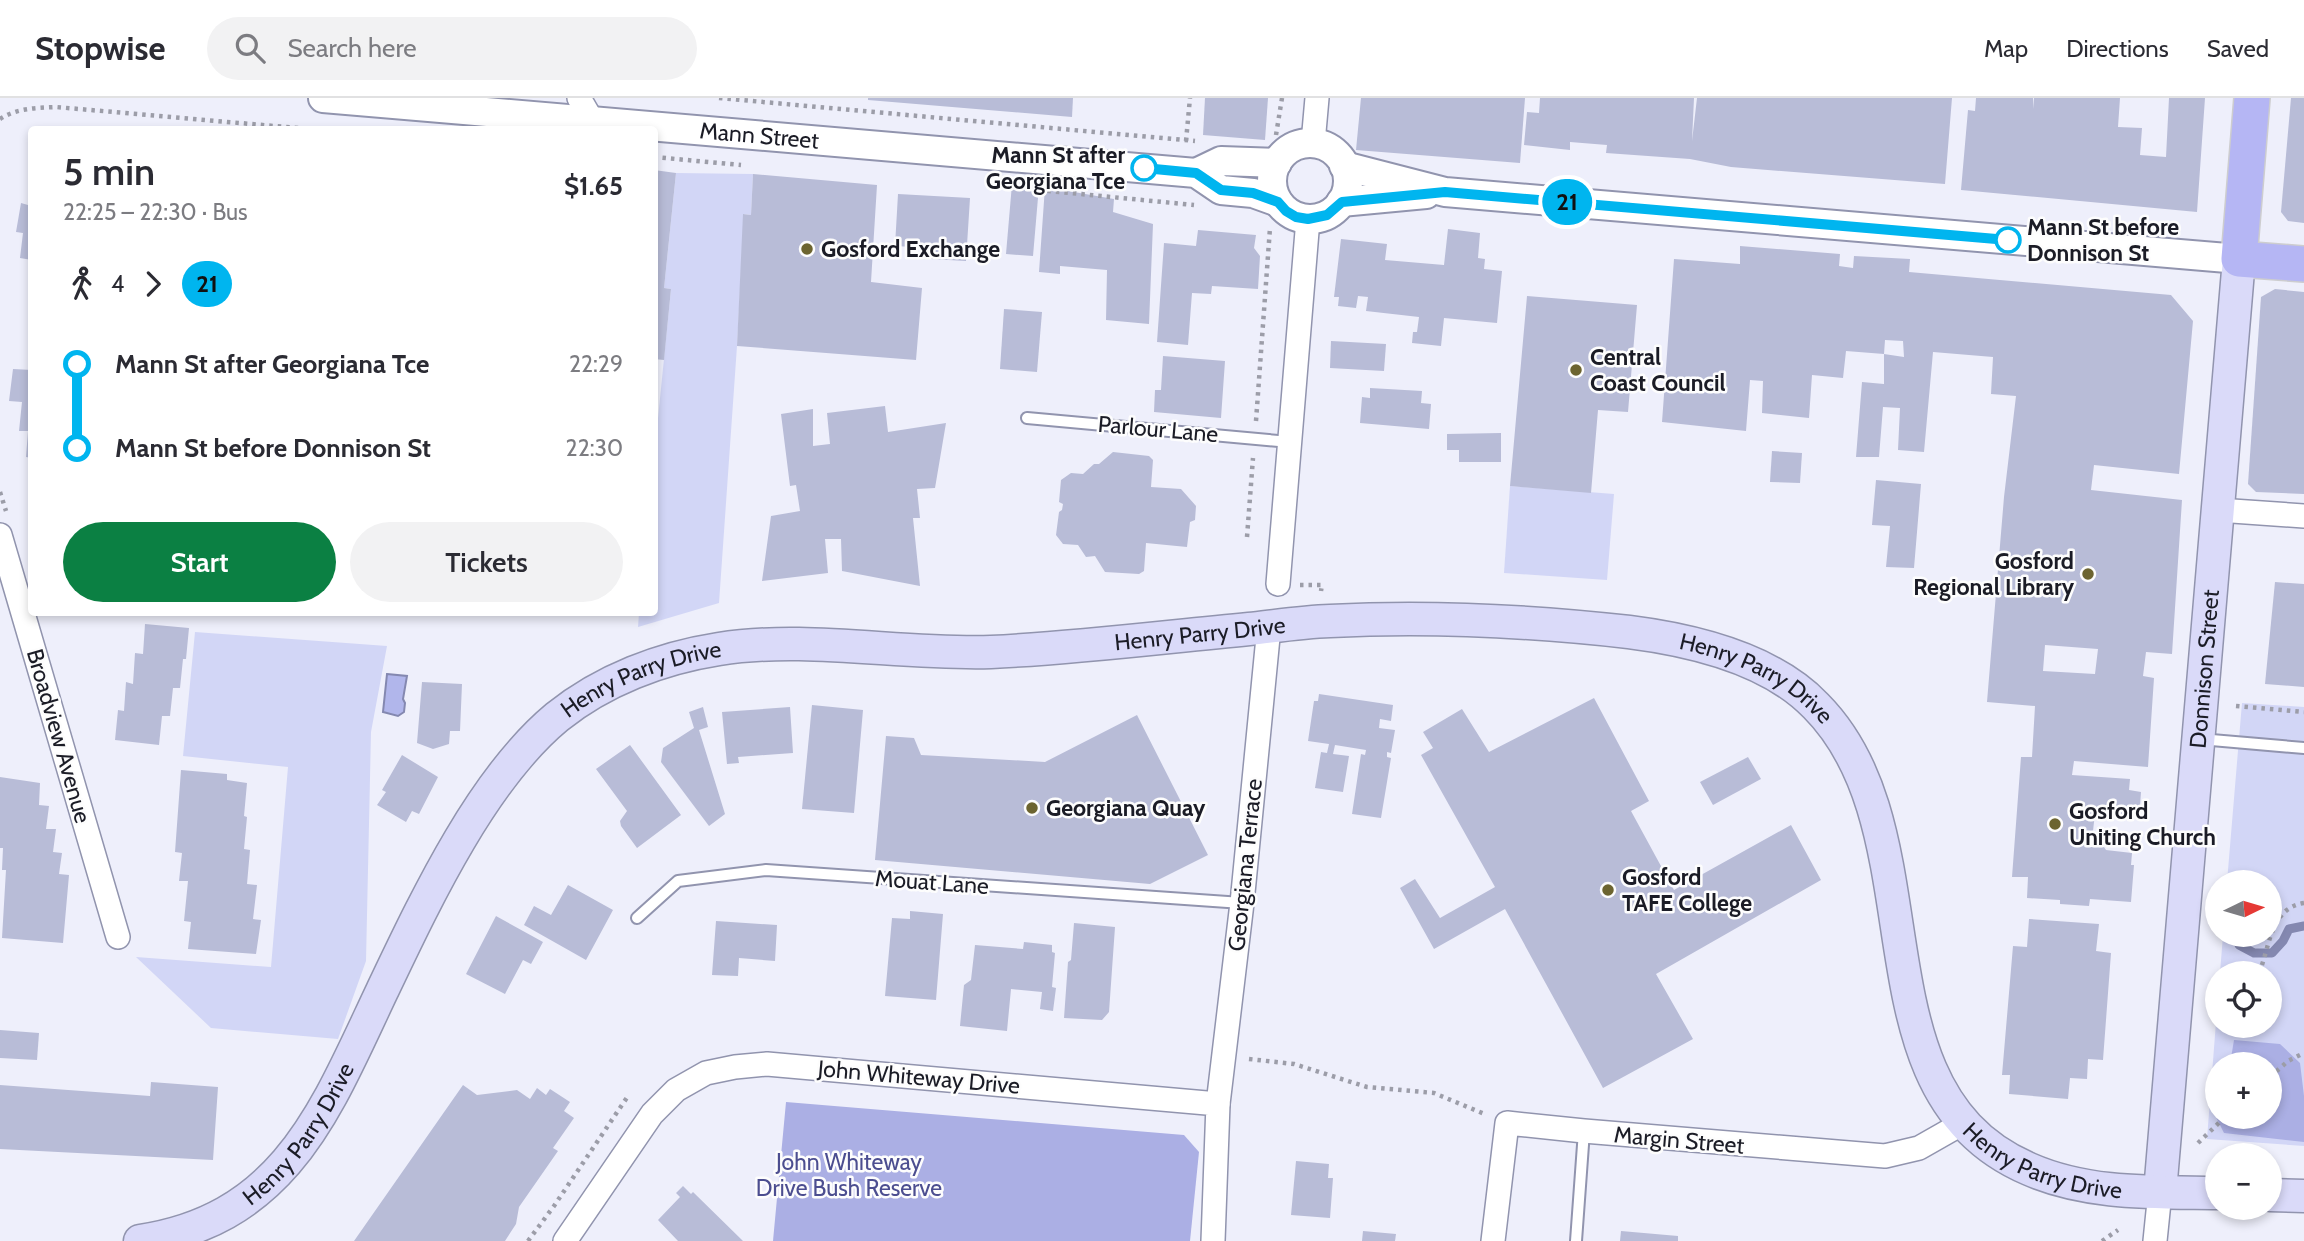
<!DOCTYPE html>
<meta charset="utf-8">
<style>
body{margin:0;font-family:Cabin,sans-serif;background:#f2f2f3;color:#2b2b33;height:100vh;display:flex;flex-direction:column;font-size:26px;white-space:nowrap}
*{box-sizing:border-box;margin:0}
p{font-size:23px;color:#7c7c81}
.icon{flex:none;width:38px;height:38px;fill:none;stroke:currentColor;stroke-width:2;stroke-linecap:round;stroke-linejoin:round}
.map{position:relative;flex:1;overflow:hidden}
.panel{position:absolute;left:28px;top:28px;width:630px;height:490px;display:flex;flex-direction:column;background:#fff;border-radius:7px;box-shadow:0 4px 10px #0003}
.panel>*{flex:none}
.badge{padding:0 14px;border-radius:23px;font-size:24px;line-height:46px}
.needle{width:46px;rotate:85deg}
.controls{position:absolute;left:2205px;top:772px;display:grid;gap:14px}
.controls a{display:grid;place-items:center;width:77px;height:77px;border-radius:50%;background:#fff;box-shadow:0 4px 10px #0003;font-size:35px}
.map>.badge{position:absolute;translate:-50% -50%;box-shadow:0 0 0 4px #fff}
.legs{display:flex;align-items:center;gap:10px;height:77px;padding:0 35px;font-size:23px}
.legs p{margin-inline-start:auto}
.head{display:flex;align-items:center;justify-content:space-between;height:119px;padding:0 35px}
h1{font-size:38px;font-weight:600;line-height:52px}
.cta{display:flex;gap:14px;margin-top:auto;padding:14px 35px}
.cta a{flex:1;height:80px;border-radius:42px;background:#0b8043;color:#fff;font-size:28px;font-weight:600;line-height:80px;text-align:center}
.cta a+a{background:#f2f2f3;color:#2b2b33}
ul{padding:0 35px;list-style:none}
li{display:flex;align-items:center;gap:24px;height:84px;font-size:26px}
li i{display:grid;place-items:center;width:10px;height:100%;margin:0 9px;background:currentColor}
li i::after{content:'';width:18px;height:18px;margin:-9px;border:5px solid;border-radius:50%;background:#fff}
li p{margin-inline-start:auto}
li:first-child i{background:linear-gradient(#0000 50%,currentColor 0)}
li:last-child i{background:linear-gradient(currentColor 50%,#0000 0)}
header{display:flex;align-items:center;gap:42px;box-sizing:border-box;height:98px;padding:0 35px;background:#fff;border-bottom:2px solid #e1e1e2}
header strong{font-size:33px}
nav{display:flex;gap:38px;margin-inline-start:auto;font-size:24px}
.search{width:490px;height:63px;background:#f2f2f3;display:flex;align-items:center;gap:18px;box-sizing:border-box;padding:0 24px;border-radius:38px;color:#7c7c81;font-size:26px}
.map>svg:first-child{display:block}
</style>
<header>
<strong>Stopwise</strong>
<div class="search"><svg class="icon" aria-label="search" viewBox="0 0 24 24"><circle cx="10" cy="10" r="6"/><path d="M15 15l6 6"/></svg>Search here</div>
<nav><a>Map</a><a>Directions</a><a>Saved</a></nav>
</header>
<div class="map">
<svg width="2304" height="1143" viewBox="0 0 2304 1143">
<rect width="100%" height="100%" fill="#eeeffb"/>
<g fill="#d2d6f6" fill-rule="evenodd">
<polygon points="676,75 753,76 751,117 744,116 737,248 719,505 638,529 639,515 654,514 654,360 671,191 664,190"/>
<polygon points="1510,388 1614,396 1607,482 1504,475"/>
<polygon points="195,534 387,548 371,634 366,863 338,941 211,930 136,859 271,869 288,669 183,658"/>
<path d="M 2242,605 L 2304,609 L 2304,1048 L 2207,1041 L 2217,911 L 2217,928 L 2270,928 L 2270,875 L 2220,875 L 2223,837 L 2270,836 L 2270,784 L 2227,784 ZM 2217,966 L 2270,966 L 2270,1018 L 2217,1018 Z"/>
</g>
<g fill="#abafe4">
<polygon points="2234,942 2280,946 2300,965 2304,998 2304,1044 2224,1035 2214,1015 2217,1007 2217,1018 2270,1018 2270,966 2230,966"/>
<polygon points="786,1004 1184,1037 1199,1054 1190,1143 773,1143"/>
</g>
<polygon fill="#b1b6eb" stroke="#8488b0" stroke-width="2" points="387,576 407,578 403,601 405,605 404,614 398,618 383,614"/>
<g fill="none" stroke-linecap="round" stroke-linejoin="round">
<polyline stroke="#8488b0" stroke-width="9" points="2239,847 2254,855 2272,855 2283,843 2289,831 2304,828"/>
</g>
<g fill="#b8bcd7" fill-rule="evenodd">
<polygon points="868,0 1073,0 1072,19 868,2"/>
<polygon points="1205,0 1268,0 1265,42 1203,37"/>
<polygon points="1361,0 1525,0 1520,65 1356,52"/>
<polygon points="1540,0 1694,0 1692,43 1697,0 1952,0 1945,86 1731,69 1690,61 1606,55 1607,47 1570,44 1570,52 1524,47 1527,14 1539,15"/>
<polygon points="1976,0 2033,0 2033,11 2034,0 2120,0 2118,29 2142,30 2140,57 2166,59 2169,0 2205,0 2197,114 1961,92 1968,12 1975,13"/>
<polygon points="2291,0 2304,0 2304,125 2288,123 2281,114"/>
<polygon points="654,72 676,75 664,190 671,191 664,262 654,261"/>
<polygon points="753,76 877,87 871,184 922,190 916,262 737,248 743,116 751,117"/>
<polygon points="1012,86 1039,88 1033,158 1006,156"/>
<polygon points="1045,89 1114,101 1113,114 1153,126 1149,226 1106,222 1107,172 1060,168 1060,176 1039,174"/>
<polygon points="30,93 32,93 32,162 20,160 23,135 16,134 21,105 28,107"/>
<polygon points="898,96 970,100 966,163 931,161 931,150 895,148"/>
<polygon points="1448,131 1480,135 1478,160 1485,161 1484,171 1502,173 1497,225 1444,220 1441,248 1412,245 1413,234 1417,234 1419,219 1366,213 1368,199 1358,198 1356,210 1338,208 1339,199 1334,199 1341,141 1387,146 1385,162 1444,167"/>
<polygon points="1198,132 1256,137 1254,150 1260,158 1258,191 1212,188 1211,196 1192,195 1188,247 1157,244 1164,145 1196,148"/>
<path d="M 1740,148 L 1840,156 L 1839,168 L 1853,170 L 1854,158 L 1910,161 L 1909,174 L 2171,197 L 2193,223 L 2179,376 L 2094,367 L 2091,392 L 2182,402 L 2172,556 L 2146,554 L 2143,578 L 2154,580 L 2148,669 L 2074,663 L 2072,677 L 2130,681 L 2129,692 L 2141,694 L 2140,708 L 2128,708 L 2127,718 L 2095,715 L 2093,733 L 2106,752 L 2132,755 L 2131,767 L 2134,767 L 2131,804 L 2090,801 L 2089,808 L 2060,806 L 2060,802 L 2027,800 L 2028,779 L 2012,779 L 2021,659 L 2032,659 L 2035,608 L 1987,604 L 2004,399 L 2016,298 L 1991,296 L 1993,259 L 1933,254 L 1924,354 L 1898,352 L 1900,310 L 1883,309 L 1879,359 L 1856,359 L 1862,284 L 1884,286 L 1884,256 L 1904,259 L 1903,243 L 1885,242 L 1884,256 L 1846,253 L 1843,280 L 1812,277 L 1809,320 L 1762,315 L 1763,283 L 1750,282 L 1746,333 L 1662,324 L 1674,161 L 1740,166 ZM 2045,547 L 2098,551 L 2095,576 L 2043,573 Z"/>
<polygon points="2275,191 2304,194 2304,396 2256,394 2248,386 2261,199"/>
<polygon points="1527,198 1637,207 1628,314 1598,312 1591,395 1510,388"/>
<polygon points="1004,211 1042,214 1037,274 1000,271"/>
<polygon points="1331,243 1386,246 1384,273 1330,270"/>
<polygon points="1163,258 1225,263 1221,320 1154,314 1155,292 1161,292"/>
<polygon points="13,271 32,272 32,360 26,359 28,333 19,333 22,304 9,303"/>
<polygon points="1370,290 1422,293 1421,305 1431,306 1429,331 1360,325 1362,299 1370,300"/>
<polygon points="885,308 888,334 946,325 935,390 917,391 920,420 913,420 920,488 842,473 841,441 825,441 828,475 762,483 771,418 800,413 796,387 790,388 781,316 813,311 813,348 830,346 827,315"/>
<polygon points="1501,335 1501,364 1459,364 1459,352 1447,352 1447,336"/>
<polygon points="1772,353 1802,355 1800,385 1770,384"/>
<polygon points="1113,354 1149,358 1153,362 1151,389 1181,391 1196,408 1195,422 1190,424 1187,449 1146,445 1144,473 1139,476 1105,474 1095,458 1086,459 1078,447 1063,446 1056,437 1059,414 1062,412 1063,406 1059,404 1061,382 1071,375 1083,376 1094,366 1099,366"/>
<polygon points="1876,382 1921,386 1914,470 1886,469 1890,428 1872,427"/>
<polygon points="2275,484 2304,486 2304,589 2265,586"/>
<polygon points="145,526 189,530 186,561 183,561 180,590 173,590 170,618 162,618 159,647 115,642 118,612 124,613 126,584 133,586 135,555 143,556"/>
<polygon points="422,584 462,586 460,633 450,633 449,646 433,651 417,645"/>
<polygon points="1319,596 1393,607 1391,623 1380,621 1379,630 1395,632 1391,655 1387,654 1387,659 1391,660 1381,720 1352,716 1361,656 1365,657 1366,652 1335,647 1333,656 1349,658 1343,694 1315,690 1321,654 1327,655 1329,646 1308,643 1314,603 1318,603"/>
<polygon points="1594,600 1649,703 1631,713 1674,792 1791,727 1821,782 1656,876 1693,941 1603,990 1505,811 1434,851 1400,790 1415,781 1440,820 1495,789 1421,657 1433,650 1423,634 1462,611 1489,654"/>
<polygon points="812,607 863,612 854,715 802,711"/>
<polygon points="703,609 708,629 699,632 725,716 709,728 661,664 663,650 694,630 689,614"/>
<polygon points="790,609 793,655 738,659 739,665 727,666 722,614"/>
<polygon points="1137,617 1208,757 1150,786 875,762 886,638 914,640 921,657 1045,664"/>
<polygon points="630,647 681,717 637,750 621,728 620,723 627,713 596,671"/>
<polygon points="402,657 438,679 419,716 412,713 406,724 377,707 386,694 382,692"/>
<polygon points="1748,659 1761,681 1713,707 1700,684"/>
<polygon points="181,672 227,676 227,682 247,685 244,718 247,719 244,751 250,752 247,786 257,787 253,821 261,822 256,856 188,851 191,824 184,823 188,783 179,783 182,755 175,754"/>
<polygon points="0,679 40,685 39,707 49,708 46,731 56,731 53,754 62,755 59,776 69,777 63,845 2,840 6,772 2,772 3,750 0,750"/>
<polygon points="568,787 613,812 586,862 524,827 534,808 551,817"/>
<polygon points="910,813 943,816 936,902 885,898 892,820 910,821"/>
<polygon points="496,818 543,844 531,866 523,862 505,896 466,876"/>
<polygon points="2029,821 2099,826 2096,853 2111,855 2103,962 2088,961 2087,981 2070,980 2068,1001 2009,996 2010,977 2002,977 2013,848 2027,849"/>
<polygon points="716,823 777,827 775,863 739,860 738,878 712,877"/>
<polygon points="1074,825 1115,829 1109,914 1102,922 1064,920 1068,864 1071,862"/>
<polygon points="1024,844 1052,847 1052,854 1055,855 1052,889 1056,890 1053,913 1040,911 1042,894 1011,891 1007,933 960,928 964,887 971,882 975,847 1023,851"/>
<polygon points="0,932 39,935 37,962 0,960"/>
<polygon points="151,984 218,989 213,1062 0,1051 0,987 150,998"/>
<polygon points="463,987 477,997 517,992 530,1001 537,990 546,997 550,991 570,1004 564,1013 574,1020 553,1050 558,1053 519,1109 516,1126 505,1143 354,1143"/>
<polygon points="1296,1063 1329,1066 1328,1080 1333,1080 1330,1120 1291,1117"/>
<polygon points="683,1088 691,1096 693,1094 743,1143 678,1143 658,1122 680,1099 676,1095"/>
<polygon points="1363,1133 1396,1136 1395,1143 1362,1143"/>
<polygon points="1621,1133 1678,1138 1678,1143 1620,1143"/>
</g>
<g fill="none" stroke-linecap="round" stroke-linejoin="round">
<defs>
<g id="service">
<polyline points="1027,320 1290,344"/>
<polyline points="2200,641 2304,650"/>
<polyline points="637,820 678,783 766,772 1242,805"/>
<polyline points="1576,1143 1584,1033"/>
</g>
<g id="minor">
<polyline points="579,0 593,24"/>
<polyline points="1313,45 1317,0"/>
<polyline points="2218,412 2304,418"/>
<polyline points="0,437 118,839"/>
<polyline points="1278,486 1308,121"/>
<polyline points="1218,1006 1242,805 1269,529"/>
<polyline points="565,1143 652,1016 676,992 706,975 735,969 767,966 1218,1006 1213,1143"/>
<polyline points="1493,1143 1507,1025 1584,1033 1885,1058 1919,1050 1963,1025"/>
<polyline points="2155,1143 2160,1094"/>
</g>
<g id="tertiary">
<path id="s1" d="M 323,0 L 1196,75 L 1221,92 L 1253,95 L 1278,104"/>
<circle cx="1310" cy="83" r="38"/>
<polyline points="1344,68 1445,94 2239,161"/>
<polyline points="1196,75 1221,63 1277,65"/>
<polyline points="1341,104 1426,96"/>
</g>
<g id="secondary">
<path id="s2" d="M 2160,1094 L 2239,161"/>
<polyline points="2270,1097 2304,1098"/>
<path id="s3" d="M 140,1143 C 286,1121 326,1011 382,893 C 424,805 481,682 557,619 C 603,582 661,560 719,551 C 807,537 901,557 991,554 C 1077,550 1163,539 1249,531 C 1276,528 1303,524 1330,523 C 1429,518 1531,523 1629,534 C 1692,542 1771,561 1816,608 C 1943,736 1846,993 2029,1071 C 2088,1097 2155,1094 2217,1095"/>
</g>
<polyline id="primary" points="2252,0 2239,161 2304,166"/>
</defs>
<use href="#service" stroke="#9194ae" stroke-width="14"/>
<use href="#minor" stroke="#9194ae" stroke-width="26"/>
<use href="#tertiary" stroke="#9194ae" stroke-width="32"/>
<use href="#secondary" stroke="#9194ae" stroke-width="35"/>
<use href="#primary" stroke="#cdcdcf" stroke-width="38"/>
<g stroke="#9c9da8" stroke-width="4.5" stroke-dasharray="3.5 5" stroke-linecap="butt">
<polyline points="719,0 1195,43"/>
<path d="M 0,21 C 17,10 36,10 56,9 L 320,32"/>
<polyline points="1276,37 1282,0"/>
<polyline points="1186,43 1190,0"/>
<polyline points="654,59 741,67"/>
<polyline points="1039,92 1194,107"/>
<polyline points="1256,323 1270,130"/>
<polyline points="0,394 6,413"/>
<polyline points="1247,439 1253,360"/>
<polyline points="1300,487 1322,487 1321,493"/>
<polyline points="2236,608 2304,614"/>
<path d="M 2259,875 C 2270,849 2270,810 2304,805"/>
<polyline points="2211,902 2217,903"/>
<polyline points="1249,961 1294,966 1367,989 1434,995 1487,1017"/>
<polyline points="2270,979 2288,963 2304,955"/>
<polyline points="2198,1045 2226,1018"/>
<polyline points="528,1143 554,1108 628,998"/>
<polyline points="2102,1143 2118,1132"/>
</g>
<use href="#service" stroke="#fff" stroke-width="10"/>
<use href="#minor" stroke="#fff" stroke-width="23"/>
<use href="#tertiary" stroke="#fff" stroke-width="28"/>
<use href="#secondary" stroke="#dadaf9" stroke-width="32"/>
<use href="#primary" stroke="#b5b6f4" stroke-width="35"/>
</g>
<g fill="none" stroke-linecap="round" stroke-linejoin="round">
<defs>
<polyline id="line-1" points="1144,70 1196,75 1221,92 1253,95 1278,104 1286,113 1296,119 1308,121 1327,117 1342,104 1445,94 2008,142"/>
</defs>
<use href="#line-1" stroke="#fff" stroke-width="16"/>
<use href="#line-1" stroke="#00b5ef" stroke-width="10"/>
</g>
<g fill="#fff" stroke="#00b5ef" stroke-width="3.5">
<circle cx="1144" cy="70" r="12"/>
<circle cx="2008" cy="142" r="12"/>
</g>
<g fill="#6c6430" stroke="#fdfdfd" stroke-width="2.5">
<circle cx="807" cy="151" r="7"/>
<circle cx="1576" cy="272" r="7"/>
<circle cx="2088" cy="476" r="7"/>
<circle cx="1032" cy="710" r="7"/>
<circle cx="2055" cy="726" r="7"/>
<circle cx="1608" cy="792" r="7"/>
</g>
<g text-anchor="middle" stroke-width="5" stroke-linejoin="round" paint-order="stroke">
<g font-size="23" fill="#1b1c26" stroke="#fdfdfd">
<text dy="8" stroke="none"><textPath href="#s1" startOffset="438">Mann Street</textPath></text>
<text transform="translate(1158 331) rotate(5)" y="8">Parlour Lane</text>
<text dy="8" stroke="none"><textPath href="#s3" startOffset="1354">Henry Parry Drive</textPath></text>
<text dy="8" stroke="none"><textPath href="#s2" startOffset="525">Donnison Street</textPath></text>
<text dy="8" stroke="none"><textPath href="#s3" startOffset="788">Henry Parry Drive</textPath></text>
<text dy="8" stroke="none"><textPath href="#s3" startOffset="1922">Henry Parry Drive</textPath></text>
<text transform="translate(59 638) rotate(74)" y="8">Broadview Avenue</text>
<text transform="translate(1245 767) rotate(-84)" y="8">Georgiana Terrace</text>
<text transform="translate(932 784) rotate(4)" y="8">Mouat Lane</text>
<text transform="translate(919 979) rotate(5)" y="8">John Whiteway Drive</text>
<text dy="8" stroke="none"><textPath href="#s3" startOffset="200">Henry Parry Drive</textPath></text>
<text transform="translate(1679 1042) rotate(5)" y="8">Margin Street</text>
<text dy="8" stroke="none"><textPath href="#s3" startOffset="2529">Henry Parry Drive</textPath></text>
</g>
<g font-size="23" font-weight="bold" fill="#1b1c26" stroke="#fdfdfd" text-anchor="end">
<text x="1125" y="65">Mann St after<tspan x="1125" dy="26">Georgiana Tce</tspan></text>
<text x="2027" y="137" text-anchor="start">Mann St before<tspan x="2027" dy="26">Donnison St</tspan></text>
</g>
<g font-size="23" font-weight="bold" fill="#1b1c26" stroke="#fdfdfd" text-anchor="start">
<text x="821" y="159">Gosford Exchange</text>
<text x="1590" y="267">Central<tspan x="1590" dy="26">Coast Council</tspan></text>
<text x="2074" y="471" text-anchor="end">Gosford<tspan x="2074" dy="26">Regional Library</tspan></text>
<text x="1046" y="718">Georgiana Quay</text>
<text x="2069" y="721">Gosford<tspan x="2069" dy="26">Uniting Church</tspan></text>
<text x="1622" y="787">Gosford<tspan x="1622" dy="26">TAFE College</tspan></text>
</g>
<g font-size="23" fill="#4c4e90" stroke="#fdfdfd">
<text x="849" y="1072">John Whiteway<tspan x="849" dy="26">Drive Bush Reserve</tspan></text>
</g>
</g>
</svg>
<div class="controls">
<a><svg class="needle" viewBox="-14 -14 28 28"><path d="M0-13l5 13h-10z" fill="#e53935"/><path d="M0 13l5-13h-10z" fill="#7c7c81"/></svg></a>
<a><svg class="icon" aria-label="locate" viewBox="0 0 24 24"><circle cx="12" cy="12" r="6"/><path d="M12 2v4M12 18v4M2 12h4M18 12h4"/></svg></a>
<a>+</a>
<a>−</a>
</div>
<b class="badge" style="left:1567px;top:104px;background:#00b5ef;color:#111">21</b>
<section class="panel">
<div class="head"><div><h1>5 min</h1><p>22:25 – 22:30 · Bus</p></div><b>$1.65</b></div>
<div class="legs"><svg class="icon" aria-label="walk" viewBox="0 0 24 24"><circle cx="13" cy="4" r="2"/><path d="M13 8l-2 6 4 7M11 14l-3 7M7 12l3-4h3l4 4"/></svg>4<svg class="icon" aria-label="forward" viewBox="0 0 24 24"><path d="M9 5l7 7-7 7"/></svg><b class="badge" style="background:#00b5ef;color:#111">21</b></div>
<ul>
<li><i style="color:#00b5ef"></i><b>Mann St after Georgiana Tce</b><p>22:29</p></li>
<li><i style="color:#00b5ef"></i><b>Mann St before Donnison St</b><p>22:30</p></li>
</ul>
<div class="cta"><a>Start</a><a>Tickets</a></div>
</section>
</div>
